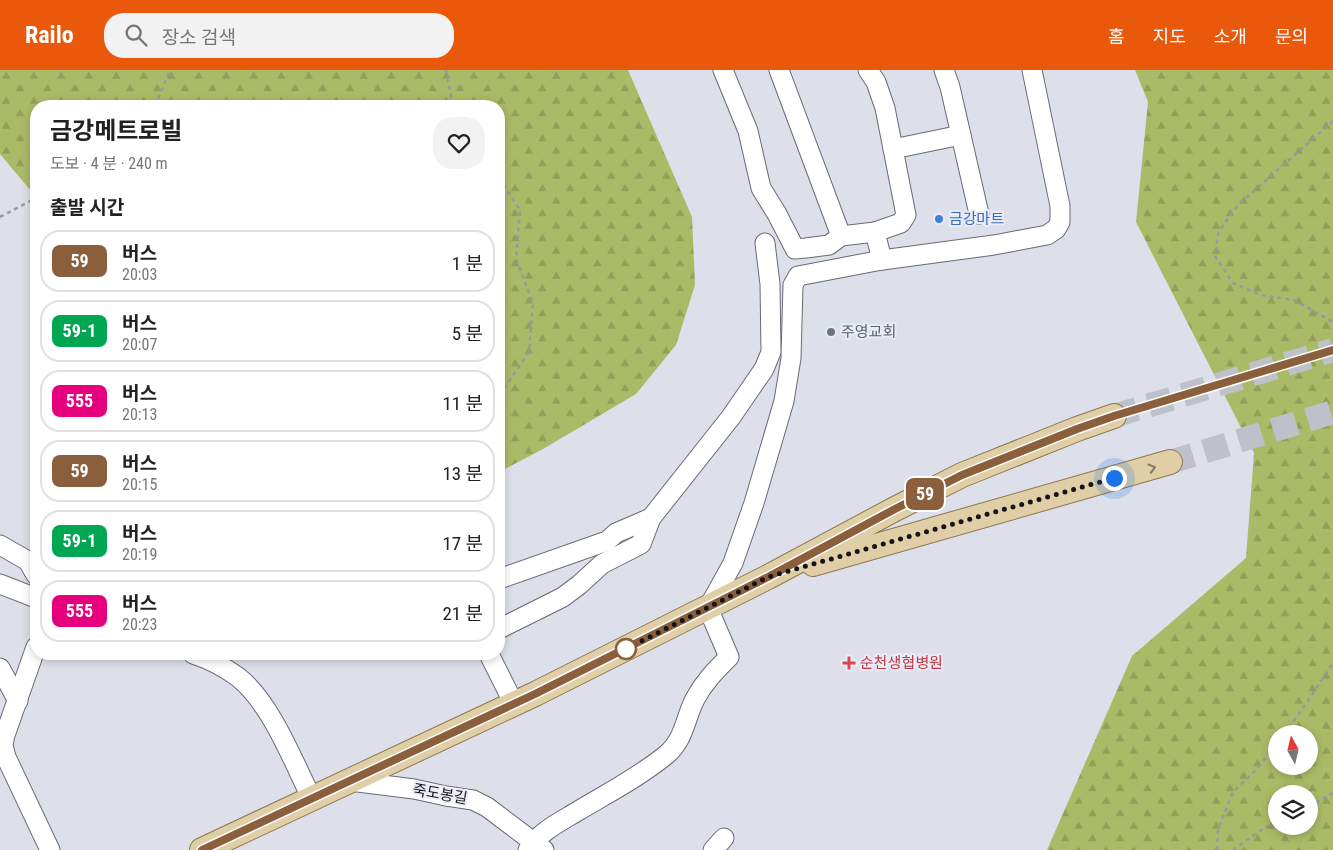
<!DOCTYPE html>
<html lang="ko">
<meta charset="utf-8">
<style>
body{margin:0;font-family:"Roboto Condensed","Noto Sans KR",sans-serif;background:#f2f2f2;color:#222;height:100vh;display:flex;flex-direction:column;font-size:19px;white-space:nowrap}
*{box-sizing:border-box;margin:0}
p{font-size:16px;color:#767676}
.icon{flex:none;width:28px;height:28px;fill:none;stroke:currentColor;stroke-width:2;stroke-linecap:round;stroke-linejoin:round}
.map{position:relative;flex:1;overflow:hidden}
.panel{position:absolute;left:30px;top:30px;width:475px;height:560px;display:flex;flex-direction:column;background:#fff;border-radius:20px;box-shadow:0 2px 8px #0003}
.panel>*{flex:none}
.badge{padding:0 10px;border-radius:8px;font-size:18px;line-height:32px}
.needle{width:32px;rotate:352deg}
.tools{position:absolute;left:1268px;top:655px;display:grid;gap:10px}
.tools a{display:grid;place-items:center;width:50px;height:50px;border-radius:50%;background:#fff;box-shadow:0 2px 8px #0003;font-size:25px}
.you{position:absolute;width:25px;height:25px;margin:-12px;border:4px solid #fff;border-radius:50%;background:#1a73e8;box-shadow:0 0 0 8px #1a73e833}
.map>.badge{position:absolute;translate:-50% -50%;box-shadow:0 0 0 2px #fff}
h2{padding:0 20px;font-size:19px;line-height:45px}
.round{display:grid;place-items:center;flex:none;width:52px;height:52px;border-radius:20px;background:#f2f2f2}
.overview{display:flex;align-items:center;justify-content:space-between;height:85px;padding:0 20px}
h1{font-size:24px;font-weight:700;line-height:38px}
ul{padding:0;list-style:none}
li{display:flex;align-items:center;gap:15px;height:62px;margin:0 10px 8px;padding:0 10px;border:2px solid #e0e0e0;border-radius:20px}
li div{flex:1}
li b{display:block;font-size:19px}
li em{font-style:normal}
li .badge{min-width:55px;font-weight:700;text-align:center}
header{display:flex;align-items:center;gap:30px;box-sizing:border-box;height:70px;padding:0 25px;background:#ea580c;color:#fff}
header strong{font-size:24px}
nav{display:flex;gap:28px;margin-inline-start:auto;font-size:18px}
.search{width:350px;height:45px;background:#f2f2f2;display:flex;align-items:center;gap:12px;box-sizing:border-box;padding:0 18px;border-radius:20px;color:#767676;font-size:19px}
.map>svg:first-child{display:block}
</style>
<header>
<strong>Railo</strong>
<div class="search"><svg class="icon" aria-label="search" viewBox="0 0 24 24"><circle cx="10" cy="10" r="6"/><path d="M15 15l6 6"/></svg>장소 검색</div>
<nav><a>홈</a><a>지도</a><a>소개</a><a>문의</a></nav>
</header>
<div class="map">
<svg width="1333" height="780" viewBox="0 0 1333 780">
<defs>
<pattern id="forest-firs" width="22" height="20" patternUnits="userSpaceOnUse" patternTransform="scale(1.25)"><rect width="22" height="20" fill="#aabb67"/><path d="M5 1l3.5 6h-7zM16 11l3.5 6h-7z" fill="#91a059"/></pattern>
</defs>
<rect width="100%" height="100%" fill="#dddfea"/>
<g fill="url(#forest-firs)" fill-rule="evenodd">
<polygon points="0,0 628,0 692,147 695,215 676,275 636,324 543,379 499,402 499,36 36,36 36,127 0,84"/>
<path d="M 1135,0 L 1333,0 L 1333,780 L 1047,780 L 1132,586 L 1246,488 L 1254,383 L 1136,152 L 1148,32 ZM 1276,664 L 1309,664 L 1309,696 L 1276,696 ZM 1276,724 L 1309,724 L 1309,756 L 1276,756 Z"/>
</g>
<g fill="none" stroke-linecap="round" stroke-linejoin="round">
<g stroke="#bfc1ca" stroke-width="24" stroke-dasharray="24 12" stroke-linecap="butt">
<polyline points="1114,346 1333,280"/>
<polyline points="1170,392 1333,342"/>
</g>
<defs>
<g id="minor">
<polyline points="723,0 748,61 761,118 777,144 795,179 806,178 829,175 841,166 875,162 882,190"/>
<polyline points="779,0 841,166"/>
<polyline points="868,0 876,12 885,38 906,145 901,153 875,162"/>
<polyline points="944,0 950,17 979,144"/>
<polyline points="893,79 961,65"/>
<polyline points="0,475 28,491 36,505"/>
<polyline points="499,509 607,471 616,463 651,448"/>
<polyline points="0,514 36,528"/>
<polyline points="499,559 563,527 579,515 602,494 641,474 651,448 731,347 764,299 771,282 770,214 765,173"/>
<polyline points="36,577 5,665 3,675 6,687 50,780"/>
<path d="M 193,584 C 209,589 224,597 238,607 C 271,633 293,691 312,729"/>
<polyline points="489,584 514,634"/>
<polyline points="0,598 18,631"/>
<polyline points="350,711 414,719 446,726 473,730 487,737 544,780"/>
<path d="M 528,780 C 540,761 560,752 578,741 C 608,723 639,707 666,685 C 685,669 685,648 695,629 C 704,612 715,601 729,587 L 708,538 L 733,493 L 754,433 L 784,331 L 791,288 L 793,215 L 798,206 L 882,190 L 994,175 L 1047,165 L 1056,159 L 1060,152 L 1060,136 L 1032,0"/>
<polyline points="713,780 724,768"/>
</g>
<g id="major">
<polyline points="813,494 1170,392"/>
<polyline points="202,780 535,624 768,507 895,439 962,405 1077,359 1114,346"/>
</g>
</defs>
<use href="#minor" stroke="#686b74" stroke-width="21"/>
<use href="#major" stroke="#8c784d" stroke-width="26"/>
<g stroke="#9798a1" stroke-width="2.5" stroke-dasharray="4 4" stroke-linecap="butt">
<polyline points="446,0 453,36"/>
<polyline points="155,36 170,0"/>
<polyline points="1333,51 1238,135 1226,151 1218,164 1215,186 1233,213 1261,225 1294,230 1333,252"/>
<polyline points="499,108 520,140 516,189 533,233 529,282 503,320 500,345 499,346"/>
<polyline points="0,147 36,128"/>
<polyline points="1284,664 1301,641 1333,593"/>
<polyline points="1309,737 1333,723"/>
<polyline points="1217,780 1218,759 1233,722 1258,698 1276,674"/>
<polyline points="1233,780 1264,758 1276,753"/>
</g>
<use href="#minor" stroke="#fff" stroke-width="19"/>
<use href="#major" stroke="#e0cea6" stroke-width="24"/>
</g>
<defs><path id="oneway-chevron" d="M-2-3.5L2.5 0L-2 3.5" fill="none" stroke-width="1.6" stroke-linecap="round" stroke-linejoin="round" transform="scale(1.25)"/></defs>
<use stroke="#847b66" href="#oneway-chevron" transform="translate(1152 398) rotate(-16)"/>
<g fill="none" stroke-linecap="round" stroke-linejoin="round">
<defs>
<polyline id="line" points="202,780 535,624 768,507 895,439 962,405 1077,359 1114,346 1333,280"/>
</defs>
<use href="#line" stroke="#fff" stroke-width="11"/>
<use href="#line" stroke="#8b5e3c" stroke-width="8"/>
<polyline stroke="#141518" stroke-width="5" stroke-dasharray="0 9" points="626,579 622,581 768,507 1114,408"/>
</g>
<circle fill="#3f7fe0" stroke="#eaedf7" stroke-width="2" cx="939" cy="149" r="5"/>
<circle fill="#6b7280" stroke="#eaedf7" stroke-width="2" cx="831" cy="262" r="5"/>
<circle fill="#fff" stroke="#8b5e3c" stroke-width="2.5" cx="626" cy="579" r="10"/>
<path fill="#e0444e" stroke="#eaedf7" stroke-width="2" d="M846.5 585.5h5v5h5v5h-5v5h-5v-5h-5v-5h5z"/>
<g text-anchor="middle" stroke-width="4" stroke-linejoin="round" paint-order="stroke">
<g font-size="15" fill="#366cbe" stroke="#eaedf7" text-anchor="start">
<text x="949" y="154">금강마트</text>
</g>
<g font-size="15" fill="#5b616d" stroke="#eaedf7" text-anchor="start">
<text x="841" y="267">주영교회</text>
</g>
<g font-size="15" fill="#be3a42" stroke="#eaedf7" text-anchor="start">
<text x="860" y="598">순천생협병원</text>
</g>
<g font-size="15" fill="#141518" stroke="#eaedf7">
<text transform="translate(440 724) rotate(10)" y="5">죽도봉길</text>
</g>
</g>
</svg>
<div class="tools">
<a><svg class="needle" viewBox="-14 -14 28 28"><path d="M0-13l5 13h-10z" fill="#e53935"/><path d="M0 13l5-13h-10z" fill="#767676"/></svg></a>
<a><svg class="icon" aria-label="layers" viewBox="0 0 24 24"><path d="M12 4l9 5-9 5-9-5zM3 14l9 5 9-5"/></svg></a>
</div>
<div class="you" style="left:1114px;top:408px"></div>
<b class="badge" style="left:925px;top:424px;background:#8b5e3c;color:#fff">59</b>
<section class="panel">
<div class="overview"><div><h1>금강메트로빌</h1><p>도보 · 4 분 · 240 m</p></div><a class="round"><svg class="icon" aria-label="heart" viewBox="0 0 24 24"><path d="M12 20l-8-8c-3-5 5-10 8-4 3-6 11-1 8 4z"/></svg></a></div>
<h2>출발 시간</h2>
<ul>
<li><span class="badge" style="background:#8b5e3c;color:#fff">59</span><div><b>버스</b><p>20:03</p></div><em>1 분</em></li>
<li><span class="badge" style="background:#00a651;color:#fff">59-1</span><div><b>버스</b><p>20:07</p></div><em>5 분</em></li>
<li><span class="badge" style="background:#e6007e;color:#fff">555</span><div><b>버스</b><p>20:13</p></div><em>11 분</em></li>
<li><span class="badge" style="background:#8b5e3c;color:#fff">59</span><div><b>버스</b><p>20:15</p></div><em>13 분</em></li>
<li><span class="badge" style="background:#00a651;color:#fff">59-1</span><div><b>버스</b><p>20:19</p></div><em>17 분</em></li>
<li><span class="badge" style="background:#e6007e;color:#fff">555</span><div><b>버스</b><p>20:23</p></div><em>21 분</em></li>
</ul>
</section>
</div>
